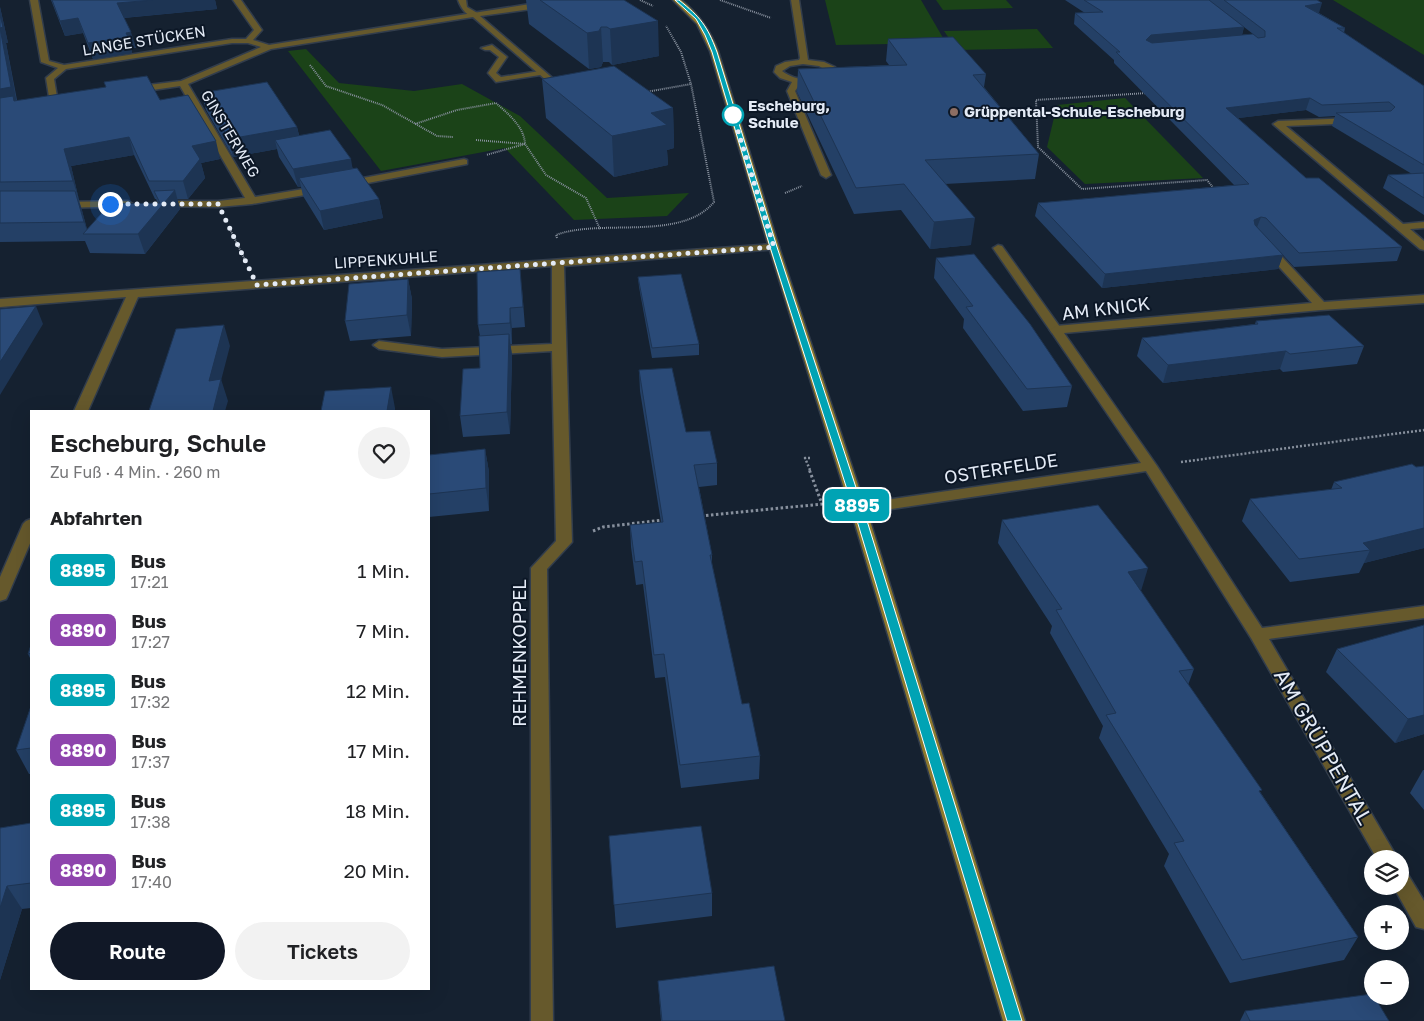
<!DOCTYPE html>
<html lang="de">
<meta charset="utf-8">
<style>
body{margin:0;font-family:"Golos Text",sans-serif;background:#f2f2f2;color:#202124;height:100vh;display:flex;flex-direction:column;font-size:19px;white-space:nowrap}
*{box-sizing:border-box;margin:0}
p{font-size:16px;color:#757577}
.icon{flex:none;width:28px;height:28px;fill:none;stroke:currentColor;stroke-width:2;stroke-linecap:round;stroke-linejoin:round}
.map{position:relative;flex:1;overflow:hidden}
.drawer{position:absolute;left:30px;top:410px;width:400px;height:580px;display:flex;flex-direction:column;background:#fff;border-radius:0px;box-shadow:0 5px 20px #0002}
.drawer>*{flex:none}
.badge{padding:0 10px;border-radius:8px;font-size:18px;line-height:32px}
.fabs{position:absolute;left:1364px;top:850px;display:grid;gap:10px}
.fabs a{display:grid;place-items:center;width:45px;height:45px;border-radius:50%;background:#fff;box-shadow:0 5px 20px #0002;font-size:25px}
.you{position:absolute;width:25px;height:25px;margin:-12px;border:4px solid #fff;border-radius:50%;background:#1a73e8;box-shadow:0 0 0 8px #1a73e833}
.map>.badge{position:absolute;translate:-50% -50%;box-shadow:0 0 0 2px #fff}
h2{padding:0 20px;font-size:19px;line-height:45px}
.round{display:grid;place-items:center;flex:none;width:52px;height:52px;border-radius:26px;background:#f2f2f2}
.overview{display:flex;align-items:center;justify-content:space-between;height:85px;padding:0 20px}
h1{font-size:24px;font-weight:600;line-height:38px}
.cta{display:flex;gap:10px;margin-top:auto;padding:10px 20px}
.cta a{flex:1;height:58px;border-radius:30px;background:#111827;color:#fff;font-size:20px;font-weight:600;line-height:58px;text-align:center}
.cta a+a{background:#f2f2f2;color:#202124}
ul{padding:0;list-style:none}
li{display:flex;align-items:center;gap:15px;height:60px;padding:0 20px}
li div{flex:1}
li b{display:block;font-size:19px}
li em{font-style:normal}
li .badge{min-width:55px;font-weight:700;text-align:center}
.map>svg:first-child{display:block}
</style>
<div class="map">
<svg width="1424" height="1021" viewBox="0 0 1424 1021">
<rect width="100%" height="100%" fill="#152130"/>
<g fill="#1b4318">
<polygon points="825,0 921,0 946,43 836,45"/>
<polygon points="936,0 1006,0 1013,8 943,10"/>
<polygon points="1333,0 1424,0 1424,55"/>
<polygon points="1037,29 1053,48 957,50 944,31"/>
<polygon points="306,49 339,83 414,91 462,84 520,116 607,198 689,193 667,216 574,220 505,148 381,171 288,51"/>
<polygon points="1125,98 1203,178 1085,184 1047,147 1057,105"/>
</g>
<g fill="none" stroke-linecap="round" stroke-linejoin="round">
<defs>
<g id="lane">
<path d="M 458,0 L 466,0 L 467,7 L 479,14 L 479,18 C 468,18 461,9 458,0 Z"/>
<path d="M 791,0 L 799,0 L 808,60 L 824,62 L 835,67 L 837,73 L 825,82 L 800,84 L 795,91 L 831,175 L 826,178 L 821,175 L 787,91 L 792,82 L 780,78 L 774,72 L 776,66 L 785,62 L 799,60 L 800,58 ZM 803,64 L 819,66 L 829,72 C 816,83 795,81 782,71 L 790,66 Z"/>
<polygon points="492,45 507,57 496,73 501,77 540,71 544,73 540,75 496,82 488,73 499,57 490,50 485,50 481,48"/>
<polygon points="998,245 1002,246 1060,327 1062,330 1060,333 1052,333 993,248"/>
</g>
<g id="street">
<polygon points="30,0 38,0 49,61 64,65 232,39 246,39 254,30 233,0 241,0 262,30 253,40 269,45 530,4 563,0 586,0 582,2 480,16 564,88 565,90 561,93 473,17 271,49 188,84 255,197 322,186 327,189 322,192 252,204 218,207 155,206 154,204 159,201 218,201 245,198 180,86 132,93 128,90 132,87 181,81 261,47 248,43 232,43 66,69 54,79 58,103 54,106 50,103 46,78 58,68 41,62"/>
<polygon points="1354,118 1359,121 1357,123 1286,126 1403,224 1424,222 1424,228 1410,229 1424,241 1424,250 1420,249 1273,124 1278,121"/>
<polygon points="464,159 467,160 467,164 347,187 342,184 347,181"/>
<polygon points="128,201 133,204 132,206 61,208 56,205 61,202"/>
<polygon points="1266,243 1270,244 1324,302 1424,295 1424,303 1321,310 1064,333 1157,466 1262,628 1424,606 1424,618 1269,639 1398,859 1377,859 1251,638 1146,471 858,514 853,512 851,509 853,506 858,504 1141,463 1050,330 1056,326 1312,303 1262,248 1261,246"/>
<polygon points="774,244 779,247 778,249 564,266 572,542 547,569 553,1021 531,1021 531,568 556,541 552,351 442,357 379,349 373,345 379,341 442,349 552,344 552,266 138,297 88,411 74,411 126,297 0,307 0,299"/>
<polygon points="31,519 31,541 8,595 6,599 0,601 0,577 23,524 26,521"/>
<polygon points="1400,870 1407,873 1424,901 1424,929 1416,927 1393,886 1400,886"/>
</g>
<path id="secondary" d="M 673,0 L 681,0 C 699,14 710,30 718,51 L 779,247 L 871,524 L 1025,1021 L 1003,1021 L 855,524 L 769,247 L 710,51 L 697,24 Z"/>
</defs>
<use href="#lane" stroke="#323d4c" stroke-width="3"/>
<use href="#street" stroke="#323d4c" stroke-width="3"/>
<use href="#secondary" stroke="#323d4c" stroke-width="3"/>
<g stroke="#87909d" stroke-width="2" stroke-dasharray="1 1" stroke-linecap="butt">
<polyline points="640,0 653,6"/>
<polyline points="720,0 771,18"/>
<polyline points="310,65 326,86 382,105 437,136 453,137"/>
<polyline points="646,92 691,84"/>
<polyline points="1147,93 1036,100 1038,147 1082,189 1207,180 1215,190"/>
<path d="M 415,124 L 457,110 L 496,103 C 508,114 524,126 525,144 L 486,155"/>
<polyline points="476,140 525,144 546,175 586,198 600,229"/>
<polyline points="785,193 802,186"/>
<polyline points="229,227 245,260"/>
<path d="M 557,238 L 556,235 C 600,218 681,242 714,202 L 691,84 L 681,52 L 666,26"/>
</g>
<g stroke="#87909d" stroke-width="2.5" stroke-dasharray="2 2" stroke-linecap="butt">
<polyline points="1181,462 1424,430"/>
<polyline points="810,470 805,458 812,458"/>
</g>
<g stroke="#87909d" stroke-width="3" stroke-dasharray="2.5 2.5" stroke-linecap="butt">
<polyline points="701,516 822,504 809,469"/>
<polyline points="593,531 603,527 663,520"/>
</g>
<use href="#lane" fill="#66592c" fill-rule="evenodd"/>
<use href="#street" fill="#66592c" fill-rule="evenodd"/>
<use href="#secondary" fill="#8e792c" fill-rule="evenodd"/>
</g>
<g fill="#244066" fill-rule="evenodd">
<polygon points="51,0 215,0 217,9 124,18 136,48 131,48 132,53 93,59 83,33 65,36"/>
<polygon points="526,0 624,0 659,56 612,65 609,62 603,62 601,67 589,69 529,24"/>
<path d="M 1065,0 L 1317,0 L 1319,13 L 1345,28 L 1344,33 L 1424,86 L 1424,215 L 1383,188 L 1388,175 L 1412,174 L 1332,126 L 1335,116 L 1319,117 L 1306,110 L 1238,118 L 1306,178 L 1402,247 L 1397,261 L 1294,267 L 1283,255 L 1278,269 L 1102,288 L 1035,216 L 1038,203 L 1234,185 L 1114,63 L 1114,60 L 1074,24 L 1075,13 L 1085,13 ZM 1244,27 L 1253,34 L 1242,35 Z"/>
<path d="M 0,7 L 8,43 L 6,43 L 17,100 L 160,100 L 220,159 L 201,163 L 205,178 L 188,199 L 177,199 L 180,209 L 145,254 L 90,253 L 85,241 L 0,242 ZM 134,155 L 155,199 L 156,199 L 158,203 L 87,229 L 79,200 L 71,166 Z"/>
<polygon points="888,39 986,74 984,87 1039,154 1035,179 945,184 971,245 930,249 901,210 854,214 797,92 798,69 889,65 886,61"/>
<polygon points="542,79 673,108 674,148 667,150 668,165 614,177 546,118"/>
<polygon points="201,93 297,127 299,135 353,168 379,199 383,218 324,230 303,196 301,187 298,187 279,157 277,149 233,157 206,110"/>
<polygon points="936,258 1072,386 1067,407 1023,411 963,328 964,319 934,278"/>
<polygon points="638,277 699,344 699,355 652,358 639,287"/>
<polygon points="408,279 412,299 411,336 350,341 345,321"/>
<polygon points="522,289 525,327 512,328 512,344 510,344 512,355 510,434 463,437 460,416 480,368 480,336 478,325"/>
<polygon points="1256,321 1364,346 1357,364 1283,372 1280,369 1163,383 1137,356 1142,338 1255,324"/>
<polygon points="639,370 686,432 717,463 717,485 699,487 712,555 712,564 742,704 760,756 759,779 681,788 665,677 655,678 643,584 636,585 631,547 630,525 661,522 640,391"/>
<polygon points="485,449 489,472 489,511 429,517 429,455"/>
<polygon points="1416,467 1424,548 1364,563 1359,573 1290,582 1242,521 1250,499 1331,490 1334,482"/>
<polygon points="1002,520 1141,592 1194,669 1188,685 1358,937 1344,960 1230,983 1164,866 1169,854 1099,738 1103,726 1050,633 1052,626 998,543"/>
<polygon points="31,645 31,660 28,654"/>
<polygon points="1337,649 1424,734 1395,743 1326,672"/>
<polygon points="31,706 31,774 29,774 16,750"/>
<polygon points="1423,770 1424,770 1424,810 1410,793"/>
<polygon points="31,823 31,908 22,909 0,980 0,828"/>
<polygon points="609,836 712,893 712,916 616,928"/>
<polygon points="658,981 785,1021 661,1021"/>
<polygon points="1245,1011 1389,1021 1240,1021"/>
</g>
<g fill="#1d3453">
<polygon points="153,0 215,0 217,9 122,18 117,3"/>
<polygon points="1322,3 1319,13 1305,6"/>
<polygon points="0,7 8,43 6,43 17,104 0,107"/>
<polygon points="78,18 83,33 65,36 60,21"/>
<polygon points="658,21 659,56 612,65 610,29"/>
<polygon points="601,27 603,62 601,67 589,69 587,33"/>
<polygon points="1244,27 1241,38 1149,46 1146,40 1151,35"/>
<polygon points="131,32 136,48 131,48 132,53 93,59 88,43"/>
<polygon points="1310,98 1306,110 1223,120 1226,108"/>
<polygon points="673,108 674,148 667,150 668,165 614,177 612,136 651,113"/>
<polygon points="297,127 301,145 275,140 277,149 233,157 229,139"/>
<polygon points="129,137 134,155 71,166 79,200 73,181 64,149"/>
<polygon points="216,141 220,159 201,163 205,178 188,199 183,181 192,146"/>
<polygon points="351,159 354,177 299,178 301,187 298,187 293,169"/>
<polygon points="175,190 180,209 145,254 138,234"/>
<polygon points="75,191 82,210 88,234 84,222"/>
<polygon points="379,199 383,218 324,230 320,211"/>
<polygon points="1261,217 1256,230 1250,233 1254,220"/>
<polygon points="975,218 971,245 930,249 934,222"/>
<polygon points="1283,255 1278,269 1102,288 1105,274"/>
<polygon points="408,279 412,299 411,336 407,315"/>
<polygon points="36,306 43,324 0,395 0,362"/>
<polygon points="510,308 512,328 512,344 510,323"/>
<polygon points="224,325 230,346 216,400 221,379 228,401 225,411 213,411 209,381"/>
<polygon points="509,334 512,355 510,434 507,412"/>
<polygon points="1286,351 1280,369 1163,383 1168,365"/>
<polygon points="391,387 395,408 395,411 387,411"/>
<polygon points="485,449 489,472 489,511 486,488"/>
<polygon points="1424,528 1424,548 1364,563 1370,550 1363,543"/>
<polygon points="1148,568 1141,591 1128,572"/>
<polygon points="1424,715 1424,734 1395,743 1408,719"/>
<polygon points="7,886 22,909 0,980 0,908"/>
</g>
<g fill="#2a4a77" stroke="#1d3453">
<polygon points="52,0 153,0 117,3 131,32 126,33 128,37 88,43 78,18 60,21"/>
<polygon points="540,0 624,0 658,21 610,29 607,27 601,27 599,31 587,33"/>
<polygon points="1084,0 1209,0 1244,27 1151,35 1146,40 1152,43 1253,34 1258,38 1265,37 1265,31 1224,0 1317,0 1322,3 1305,6 1345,28 1337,28 1424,86 1424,165 1336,113 1391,111 1395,107 1389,102 1322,105 1310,98 1226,108 1306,178 1319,178 1402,247 1299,253 1266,218 1261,217 1254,220 1255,225 1283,255 1105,274 1038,203 1249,184 1116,52 1120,52 1075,13 1103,12"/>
<polygon points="0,15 3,27 0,28"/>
<polygon points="0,28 11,87 0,89"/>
<polygon points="953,37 986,74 973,75 1039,154 925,160 975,218 934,222 904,184 856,188 798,69 907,65 888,39"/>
<polygon points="614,66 673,108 651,113 667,125 612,136 542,79"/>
<polygon points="147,76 160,100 188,95 216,141 192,146 200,159 183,181 149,181 129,137 64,149 73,181 0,182 0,98 13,96 14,101 106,87 104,82"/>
<polygon points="267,82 297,127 229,139 201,93"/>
<polygon points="330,130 351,159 293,169 275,140"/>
<polygon points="357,168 379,199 320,211 299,178"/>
<polygon points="1424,173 1424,198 1388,175"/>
<polygon points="175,190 138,234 83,234 110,204 160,203 154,191"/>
<polygon points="0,191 75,191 84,222 0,223"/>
<polygon points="974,254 1030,324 1072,386 1027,389 966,307 973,306 936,258"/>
<polygon points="520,269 523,307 510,308 510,323 478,325 477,272"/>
<polygon points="681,274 699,344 652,348 638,277"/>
<polygon points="408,279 407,315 345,321 349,284"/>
<polygon points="36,306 0,362 0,309"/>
<polygon points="1329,315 1364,346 1290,354 1286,351 1168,365 1142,338 1258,324 1256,321"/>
<polygon points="224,325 209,381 221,379 213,411 149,411 176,329"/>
<polygon points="509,334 507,412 460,416 463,369 480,368 479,336"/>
<polygon points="672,368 686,432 710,431 717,463 694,465 712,555 710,555 742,704 749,703 760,756 680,765 664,654 654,655 642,561 635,562 630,525 663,522 639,370"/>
<polygon points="391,387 387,411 321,411 325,391"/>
<polygon points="485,449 486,488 429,494 429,455"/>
<polygon points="1412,464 1416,467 1424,466 1424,528 1363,543 1370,550 1299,559 1250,499 1342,488 1334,482"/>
<polygon points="1098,505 1148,568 1128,572 1194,669 1179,671 1262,790 1259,791 1358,937 1242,960 1174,843 1184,841 1106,715 1116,713 1056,610 1062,609 1002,520"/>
<polygon points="1424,625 1424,715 1408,719 1337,649"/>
<polygon points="31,645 31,653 28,654"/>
<polygon points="31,706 31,748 16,750"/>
<polygon points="31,823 31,883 7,886 0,908 0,828"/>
<polygon points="701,826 712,893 614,905 609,836"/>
<polygon points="774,966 785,1021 662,1021 658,981"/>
<polygon points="1372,994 1372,996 1374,996 1389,1021 1250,1021 1245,1011"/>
</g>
<path fill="#00a3b4" stroke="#fff" d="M 675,0 L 679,0 C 700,17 707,25 717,52 L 777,247 L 868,524 L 1022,1021 L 1007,1021 L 858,524 L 770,247 L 712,52 L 705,35 L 696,19 Z"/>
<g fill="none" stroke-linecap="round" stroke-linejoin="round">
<polyline stroke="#e4ebf6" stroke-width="5" stroke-dasharray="0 9" points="110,204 218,204 257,285 774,247 733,115"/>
</g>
<circle fill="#8d6e63" stroke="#0c1726" stroke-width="2" cx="954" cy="112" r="5"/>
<circle fill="#fff" stroke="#00a3b4" stroke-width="2.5" cx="733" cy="115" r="10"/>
<g text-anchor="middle" stroke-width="4" stroke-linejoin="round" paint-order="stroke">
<g font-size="15" fill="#e4ebf6" stroke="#0c1726">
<text transform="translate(144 41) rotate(-9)" y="5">LANGE STÜCKEN</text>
<text transform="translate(230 134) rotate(59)" y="5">GINSTERWEG</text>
<text transform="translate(386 260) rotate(-4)" y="5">LIPPENKUHLE</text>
</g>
<g font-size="15" font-weight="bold" fill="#e4ebf6" stroke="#0c1726" text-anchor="start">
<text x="748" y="111">Escheburg,<tspan x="748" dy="17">Schule</tspan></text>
</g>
<g font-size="15" font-weight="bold" fill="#e4ebf6" stroke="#0c1726" text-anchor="start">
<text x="964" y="117">Grüppental-Schule-Escheburg</text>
</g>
<g font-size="18" fill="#e4ebf6" stroke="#0c1726">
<text transform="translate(1106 309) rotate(-7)" y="6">AM KNICK</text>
<text transform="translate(1001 469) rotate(-9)" y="6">OSTERFELDE</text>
<text transform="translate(520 653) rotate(-90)" y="6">REHMENKOPPEL</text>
</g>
<g font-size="21" fill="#e4ebf6" stroke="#0c1726">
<text transform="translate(1323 747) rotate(60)" y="7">AM GRÜPPENTAL</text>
</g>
</g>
</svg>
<div class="fabs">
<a><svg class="icon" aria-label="layers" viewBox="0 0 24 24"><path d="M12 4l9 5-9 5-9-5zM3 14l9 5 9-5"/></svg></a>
<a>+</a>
<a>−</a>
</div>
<div class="you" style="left:110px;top:204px"></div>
<b class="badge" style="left:857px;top:505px;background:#00a3b4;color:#fff">8895</b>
<section class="drawer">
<div class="overview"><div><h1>Escheburg, Schule</h1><p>Zu Fuß · 4 Min. · 260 m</p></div><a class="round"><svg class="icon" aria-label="heart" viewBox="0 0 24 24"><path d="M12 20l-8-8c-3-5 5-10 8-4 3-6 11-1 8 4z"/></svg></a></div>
<h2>Abfahrten</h2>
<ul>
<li><span class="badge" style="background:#00a3b4;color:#fff">8895</span><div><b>Bus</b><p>17:21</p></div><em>1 Min.</em></li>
<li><span class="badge" style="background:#8e44ad;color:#fff">8890</span><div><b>Bus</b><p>17:27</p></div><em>7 Min.</em></li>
<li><span class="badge" style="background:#00a3b4;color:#fff">8895</span><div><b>Bus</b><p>17:32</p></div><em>12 Min.</em></li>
<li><span class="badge" style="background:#8e44ad;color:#fff">8890</span><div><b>Bus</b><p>17:37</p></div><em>17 Min.</em></li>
<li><span class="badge" style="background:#00a3b4;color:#fff">8895</span><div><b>Bus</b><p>17:38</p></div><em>18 Min.</em></li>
<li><span class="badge" style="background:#8e44ad;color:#fff">8890</span><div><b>Bus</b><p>17:40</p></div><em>20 Min.</em></li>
</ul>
<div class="cta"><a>Route</a><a>Tickets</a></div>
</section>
</div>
